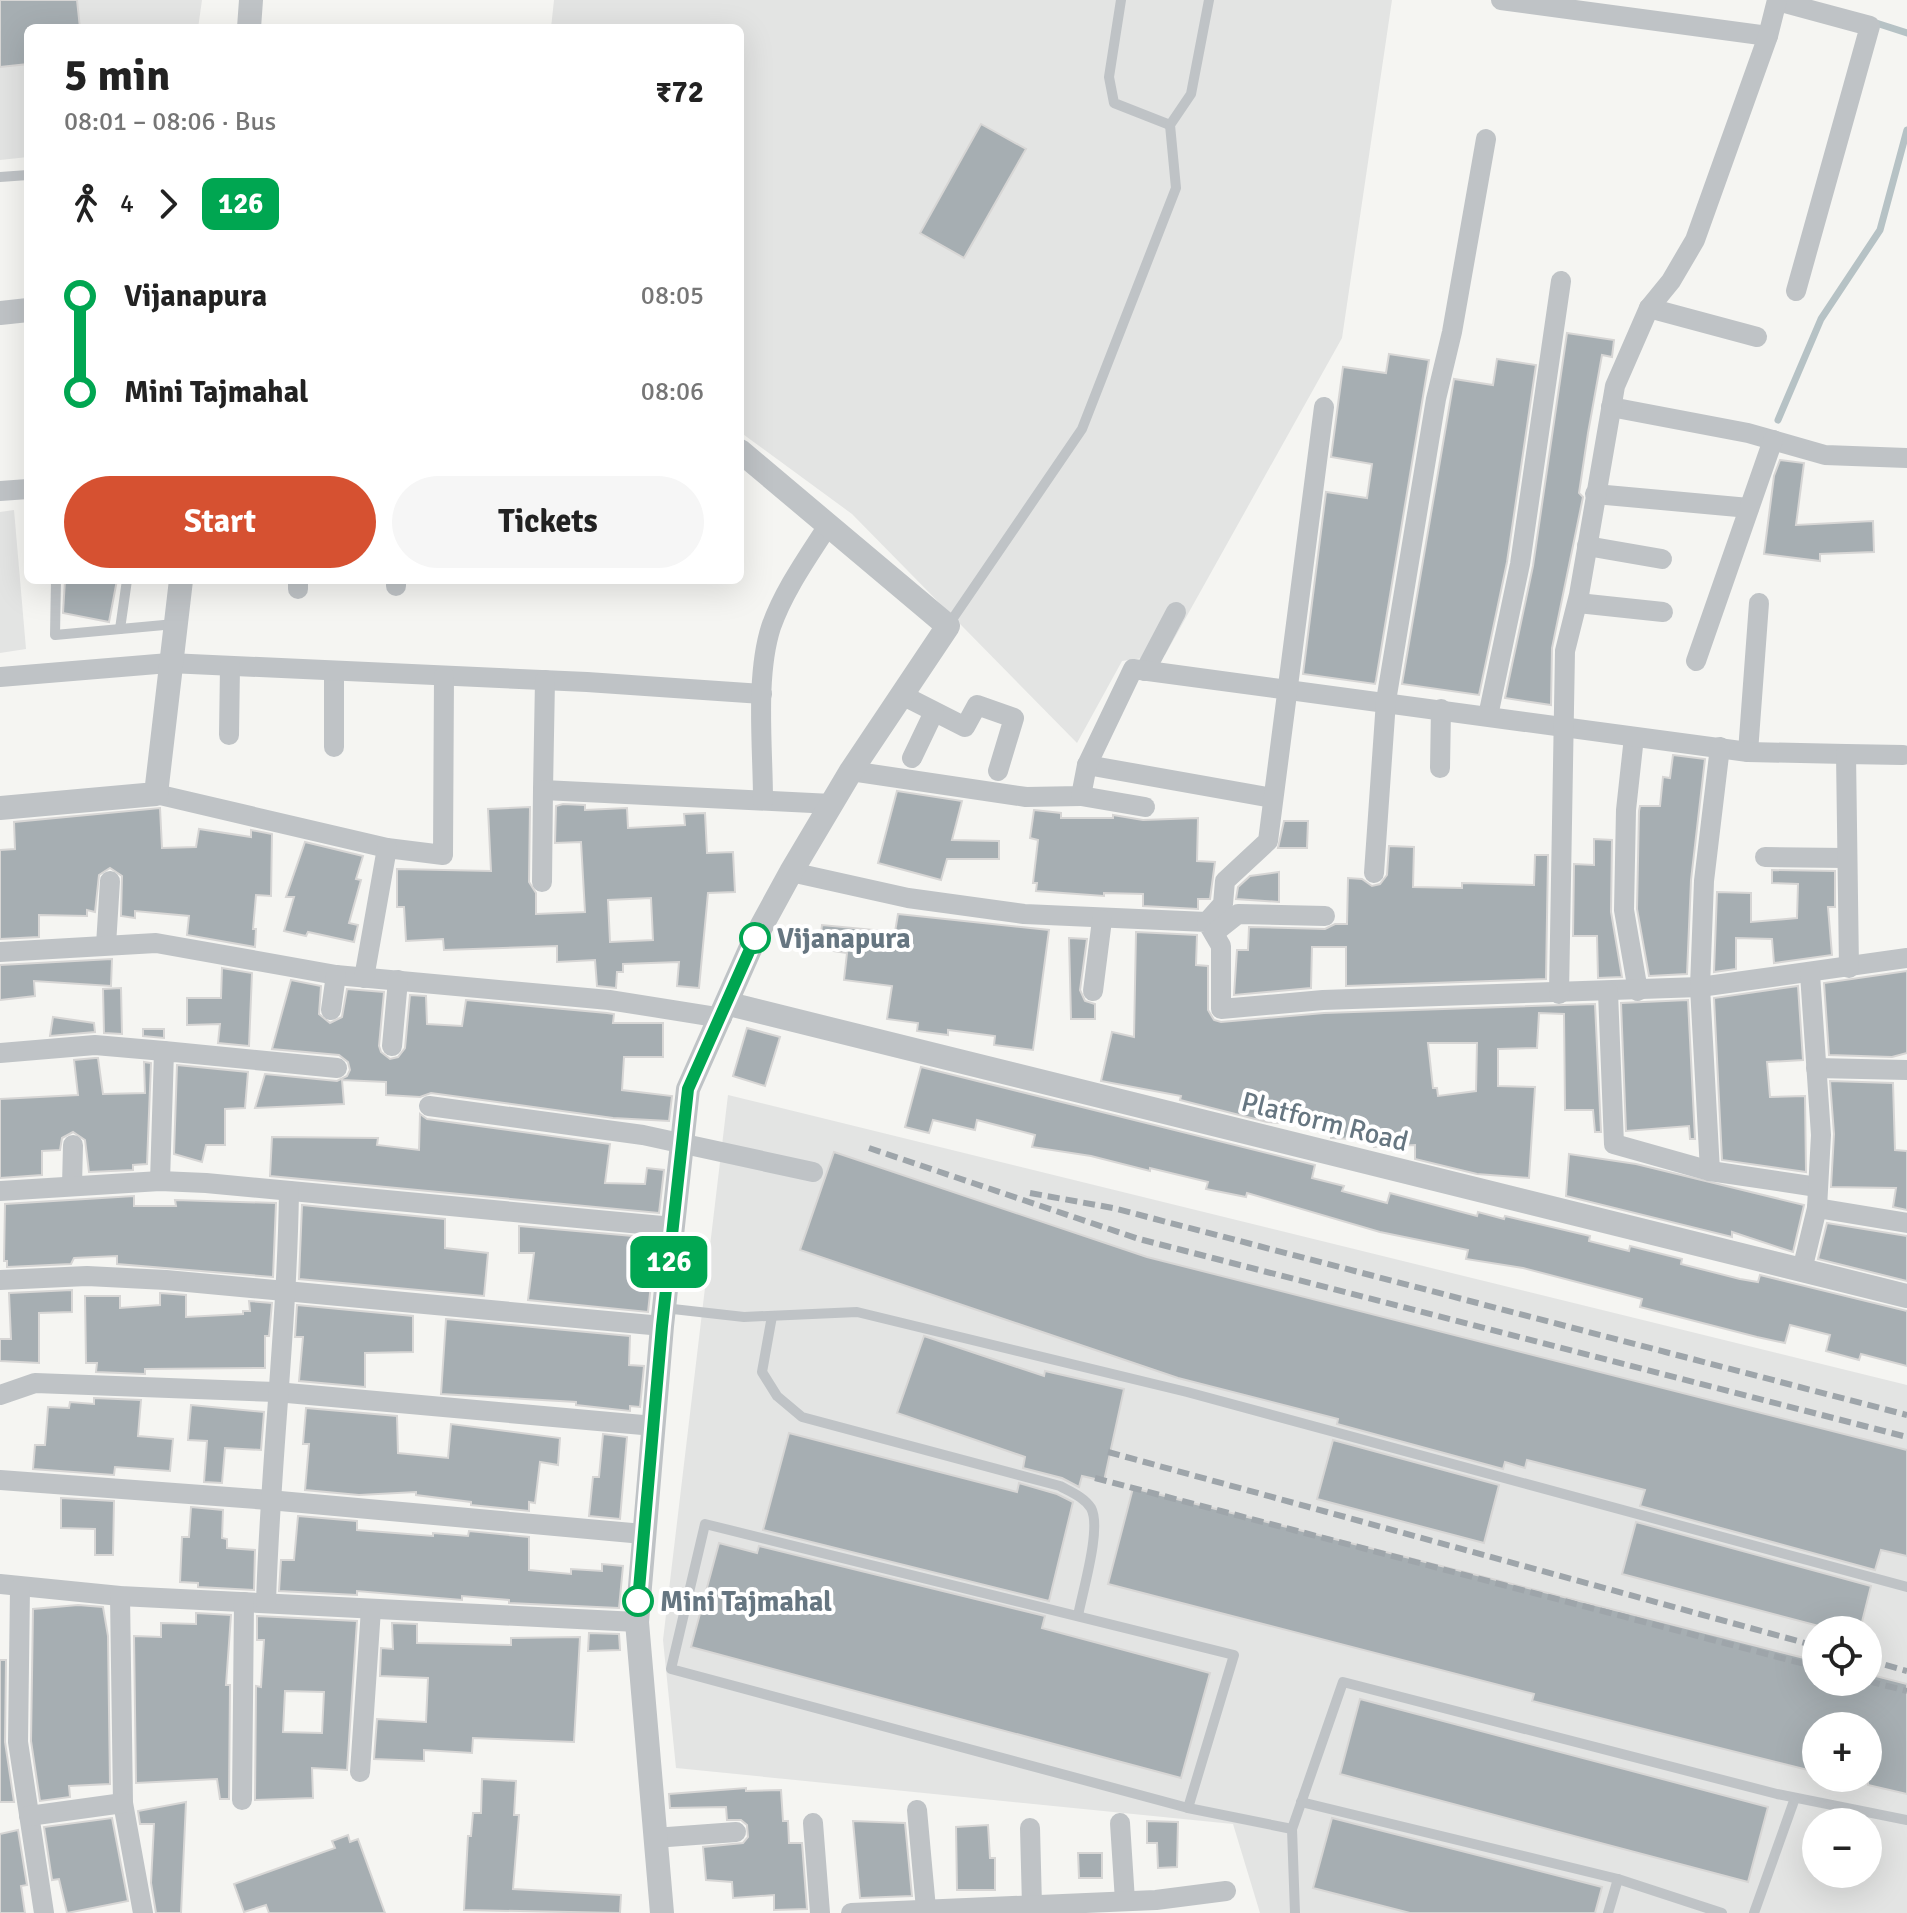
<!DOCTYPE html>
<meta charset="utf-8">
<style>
body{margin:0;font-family:Signika,sans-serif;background:#f6f6f6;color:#222;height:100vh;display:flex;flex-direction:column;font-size:30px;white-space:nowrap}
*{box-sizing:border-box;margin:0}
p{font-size:26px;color:#767676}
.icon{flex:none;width:44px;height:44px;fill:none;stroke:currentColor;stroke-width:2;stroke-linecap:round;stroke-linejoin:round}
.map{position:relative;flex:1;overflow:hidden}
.panel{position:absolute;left:24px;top:24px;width:720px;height:560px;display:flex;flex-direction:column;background:#fff;border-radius:12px;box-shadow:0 8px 32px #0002}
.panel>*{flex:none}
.badge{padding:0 16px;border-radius:12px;font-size:28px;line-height:52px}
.tools{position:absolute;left:1802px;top:1616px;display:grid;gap:16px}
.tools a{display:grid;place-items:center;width:80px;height:80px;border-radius:50%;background:#fff;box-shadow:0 8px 32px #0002;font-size:40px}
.map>.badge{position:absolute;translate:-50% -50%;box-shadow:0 0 0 4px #fff}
.legs{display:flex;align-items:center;gap:12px;height:88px;padding:0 40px;font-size:26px}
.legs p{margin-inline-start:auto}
.overview{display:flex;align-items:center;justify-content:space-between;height:136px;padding:0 40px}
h1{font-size:44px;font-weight:700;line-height:60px}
.action{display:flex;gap:16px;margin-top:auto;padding:16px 40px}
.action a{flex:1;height:92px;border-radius:48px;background:#d65131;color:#fff;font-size:32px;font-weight:700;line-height:92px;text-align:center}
.action a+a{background:#f6f6f6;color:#222}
ul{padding:0 40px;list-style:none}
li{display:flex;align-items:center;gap:28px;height:96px;font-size:30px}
li i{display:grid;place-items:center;width:12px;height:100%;margin:0 10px;background:currentColor}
li i::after{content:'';width:20px;height:20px;margin:-10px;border:6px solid;border-radius:50%;background:#fff}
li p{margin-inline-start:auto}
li:first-child i{background:linear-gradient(#0000 50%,currentColor 0)}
li:last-child i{background:linear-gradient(currentColor 50%,#0000 0)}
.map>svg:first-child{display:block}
</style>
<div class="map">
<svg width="1907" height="1913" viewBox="0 0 1907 1913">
<rect width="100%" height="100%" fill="#f5f5f2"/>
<g fill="#e3e4e3" fill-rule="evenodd">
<polygon points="0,0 202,0 198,28 28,28 28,157 0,160"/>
<polygon points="554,0 1392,0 1342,338 1165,655 1122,661 1077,743 852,514 740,432 740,28 551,28"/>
<polygon points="14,510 26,649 0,653 0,512"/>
<path d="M 728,1095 L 1907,1385 L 1907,1913 L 1260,1913 L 1233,1824 L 676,1768 L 663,1640 ZM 1816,1630 L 1868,1630 L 1868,1682 L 1816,1682 ZM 1816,1726 L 1868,1726 L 1868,1778 L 1816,1778 ZM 1816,1822 L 1868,1822 L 1868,1874 L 1816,1874 Z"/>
</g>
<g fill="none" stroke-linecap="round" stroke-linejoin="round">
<g stroke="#b6c2c5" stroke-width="7">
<polyline points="1873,22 1907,33"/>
<polyline points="1778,420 1821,319 1880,230 1907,130"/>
</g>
</g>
<g fill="#a6aeb2" stroke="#d7d6d5" stroke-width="2" fill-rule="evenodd">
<polygon points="0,0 77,0 80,28 28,28 28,64 0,67"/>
<polygon points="981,124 1026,149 964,258 920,233"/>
<polygon points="1567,333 1614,340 1612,357 1602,355 1588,433 1579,493 1583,497 1552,648 1551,705 1505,698 1533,566"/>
<polygon points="1389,354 1429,360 1376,680 1375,684 1303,674 1326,492 1367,498 1372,464 1331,457 1343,367 1386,373"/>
<polygon points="1497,359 1536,365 1507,562 1479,695 1402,684 1454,379 1493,385"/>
<polygon points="1780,460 1804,463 1796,525 1873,521 1874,552 1820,554 1820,561 1764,554 1774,476"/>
<polygon points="65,580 117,580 109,622 63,613"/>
<polygon points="1673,755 1705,759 1691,880 1687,974 1649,976 1637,909 1639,811 1640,806 1660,806 1663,777 1670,778"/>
<polygon points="897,791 962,801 952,840 999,841 999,859 947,859 941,880 878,863"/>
<path d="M 563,804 L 585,805 L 585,810 L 627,808 L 628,828 L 685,825 L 684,814 L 705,813 L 707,853 L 733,852 L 735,892 L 708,893 L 699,988 L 677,986 L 679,962 L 623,964 L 623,972 L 617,972 L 616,988 L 597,986 L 595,960 L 557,962 L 557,946 L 444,950 L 443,939 L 406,941 L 404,907 L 397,907 L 397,869 L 491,871 L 488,809 L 530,807 L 529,882 L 536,893 L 536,914 L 585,912 L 581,842 L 555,843 L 556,806 ZM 651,898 L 653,940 L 610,942 L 608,900 Z"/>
<polygon points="160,808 162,848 196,847 199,829 251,837 251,830 272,834 271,896 256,895 253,929 256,929 255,947 187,935 189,916 135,911 135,918 121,916 122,876 110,868 99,875 95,912 87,910 87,916 39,915 39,937 0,939 0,850 15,849 14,822"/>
<polygon points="1034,810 1061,813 1061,818 1113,818 1113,815 1143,820 1198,818 1197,861 1215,862 1210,899 1198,899 1198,909 1143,906 1143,894 1104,893 1104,896 1036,891 1037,883 1033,883 1038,840 1030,838"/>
<polygon points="1284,821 1308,821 1307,848 1278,848"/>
<polygon points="1594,839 1612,840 1611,912 1622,977 1598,978 1597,936 1573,936 1574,864 1594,865"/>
<polygon points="305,842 363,856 356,879 361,880 349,923 358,925 354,942 308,932 306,936 284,931 294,897 286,897"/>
<polygon points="1389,846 1414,847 1413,887 1462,888 1462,883 1534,885 1535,855 1548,855 1546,979 1346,986 1346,947 1312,947 1311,988 1234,995 1237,950 1248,950 1249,927 1325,929 1335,924 1347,924 1348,878 1362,879 1372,886 1380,884 1387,875"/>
<polygon points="1772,870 1835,871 1835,907 1828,907 1832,955 1774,963 1772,939 1736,938 1736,969 1714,972 1717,892 1751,893 1751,922 1797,918 1798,884 1772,883"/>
<polygon points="1279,872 1279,902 1236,899 1238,887 1250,876"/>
<polygon points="898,914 1049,930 1033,1050 994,1045 995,1036 948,1030 948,1035 917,1031 918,1023 887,1019 892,986 844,980 847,953 819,949 822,925 895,932"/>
<path d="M 1136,932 L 1197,935 L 1196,965 L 1208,966 L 1208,1010 L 1214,1020 L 1221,1022 L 1324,1013 L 1595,1004 L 1601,1132 L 1595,1132 L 1593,1110 L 1565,1110 L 1564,1014 L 1539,1013 L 1537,1048 L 1498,1049 L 1498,1086 L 1535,1087 L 1529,1178 L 1477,1174 L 1415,1159 L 1415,1145 L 1374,1147 L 1374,1140 L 1331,1138 L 1331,1126 L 1267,1122 L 1180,1100 L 1181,1096 L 1101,1081 L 1112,1032 L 1134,1037 ZM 1428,1043 L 1477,1043 L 1476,1091 L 1438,1096 L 1437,1088 L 1433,1088 Z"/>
<polygon points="1069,938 1087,939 1080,990 1085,1001 1095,1004 1095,1019 1071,1019"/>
<polygon points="112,959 111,986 34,981 35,996 0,1000 0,965"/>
<polygon points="222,968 252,973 249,1046 218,1043 220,1024 187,1025 187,998 221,998"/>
<polygon points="1907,971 1907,1053 1892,1057 1829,1055 1824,983"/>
<polygon points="291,980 321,986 319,1014 330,1023 342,1017 347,989 384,992 379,1046 381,1052 390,1059 398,1057 405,1048 410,995 426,996 427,1024 462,1026 466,1000 607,1013 614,1014 613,1023 663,1023 663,1057 624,1057 622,1090 672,1096 669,1121 613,1118 431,1093 420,1097 386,1095 386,1082 342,1080 344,1104 255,1108 265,1074 337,1081 347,1076 350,1070 348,1062 339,1055 272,1049"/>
<polygon points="1798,986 1803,1060 1767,1062 1770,1097 1805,1096 1806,1172 1722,1160 1714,998"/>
<polygon points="121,988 122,1034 104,1033 103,989"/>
<polygon points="1688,1000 1695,1139 1690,1139 1689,1126 1626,1131 1621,1003"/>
<polygon points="53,1017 94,1023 95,1032 50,1036"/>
<polygon points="747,1028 780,1037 765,1086 733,1076"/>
<polygon points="143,1029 164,1029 164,1038 143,1036"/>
<polygon points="95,1058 98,1058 103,1094 145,1093 144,1062 151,1063 147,1164 133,1165 133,1170 89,1172 85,1140 73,1132 62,1138 60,1150 42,1151 42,1175 0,1178 0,1099 78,1095 74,1060"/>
<polygon points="177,1065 248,1072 245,1108 225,1109 225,1145 206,1145 202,1162 174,1154"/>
<polygon points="921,1067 1315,1165 1312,1178 1344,1186 1342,1191 1387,1203 1390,1193 1477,1216 1478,1212 1504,1219 1505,1216 1590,1236 1589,1241 1629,1251 1630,1246 1682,1259 1681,1264 1740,1279 1758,1282 1760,1275 1907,1311 1907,1366 1861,1354 1859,1360 1826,1351 1830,1335 1790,1325 1785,1343 1757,1337 1640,1307 1642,1299 1523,1268 1466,1259 1468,1250 1380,1232 1247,1193 1246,1197 1206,1189 1208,1182 1150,1168 1150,1171 1091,1156 1032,1147 1035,1135 977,1120 975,1130 933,1120 929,1133 905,1127"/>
<polygon points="1830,1081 1893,1083 1895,1150 1907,1151 1907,1210 1893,1207 1896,1188 1831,1187 1834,1134"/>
<polygon points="420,1114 427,1119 610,1144 605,1183 645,1184 647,1168 664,1170 659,1213 270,1176 272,1137 378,1138 377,1145 419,1150"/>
<polygon points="834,1152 1147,1257 1907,1450 1907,1556 1881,1550 1875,1570 1640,1506 1645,1490 1527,1460 1525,1468 1505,1462 1503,1469 1337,1424 1338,1419 1178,1378 800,1250"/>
<polygon points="1569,1154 1636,1164 1804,1205 1793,1252 1732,1232 1732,1237 1566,1196"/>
<polygon points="134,1196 134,1206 176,1206 175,1200 276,1203 273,1277 117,1264 117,1256 74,1258 71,1264 7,1267 7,1261 4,1261 5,1204"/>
<polygon points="302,1205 445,1219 445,1248 488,1253 484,1296 299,1279"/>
<polygon points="1827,1223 1907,1236 1907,1281 1818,1259"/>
<polygon points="519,1226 656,1238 648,1312 528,1300 534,1253 519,1253"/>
<polygon points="72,1290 72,1312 39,1313 39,1363 0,1361 0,1339 11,1339 9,1293"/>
<polygon points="160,1293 186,1295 186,1317 243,1314 243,1311 250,1311 249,1301 272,1303 269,1336 265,1336 265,1368 145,1369 145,1374 96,1372 97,1363 86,1363 85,1296 120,1296 120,1308 160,1305"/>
<polygon points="297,1305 413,1316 413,1352 365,1353 365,1387 299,1381 303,1337 295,1337"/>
<polygon points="446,1319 630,1336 629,1365 644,1366 640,1407 630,1406 630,1411 576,1405 576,1402 441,1394"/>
<polygon points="924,1336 1044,1376 1045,1371 1124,1389 1104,1481 1082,1476 1079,1487 1062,1478 1023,1468 1025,1457 897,1413"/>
<polygon points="94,1398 141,1400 138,1436 173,1439 170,1471 115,1467 114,1475 33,1469 35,1445 45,1445 48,1407 69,1408 70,1402 94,1404"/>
<polygon points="191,1405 264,1412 261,1450 225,1448 222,1483 204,1482 207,1441 188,1440"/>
<polygon points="306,1408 397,1416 398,1453 448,1458 451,1424 560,1438 558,1465 540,1462 535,1503 529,1502 529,1511 471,1505 471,1502 416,1495 416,1492 359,1495 305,1490 309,1444 303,1444"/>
<polygon points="789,1433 1017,1492 1019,1483 1057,1494 1073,1502 1049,1601 763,1530"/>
<polygon points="603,1434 627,1437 620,1519 589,1516 593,1477 599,1477"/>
<polygon points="1333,1440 1499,1485 1484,1543 1317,1499"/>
<polygon points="1133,1488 1816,1661 1816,1682 1868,1682 1868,1674 1907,1684 1907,1794 1868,1785 1868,1726 1816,1726 1816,1772 1532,1701 1534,1694 1108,1584"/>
<polygon points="61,1498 114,1501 113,1555 95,1555 95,1529 61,1528"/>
<polygon points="191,1507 223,1510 222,1538 227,1539 227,1548 255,1550 254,1590 198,1587 198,1583 180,1582 182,1537 189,1537"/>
<polygon points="298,1516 357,1521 357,1530 433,1536 433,1533 468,1536 469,1531 529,1537 529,1570 571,1574 571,1569 602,1571 602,1564 623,1566 619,1608 509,1603 509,1600 462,1596 462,1600 357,1591 357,1595 279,1591 281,1560 294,1560"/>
<polygon points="1636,1522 1871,1586 1860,1630 1834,1630 1622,1574"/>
<polygon points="719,1543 757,1553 759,1546 1045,1616 1042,1628 1210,1673 1181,1778 691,1647"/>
<polygon points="78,1605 103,1607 108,1636 110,1784 69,1786 70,1797 40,1801 31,1741 33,1609"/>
<polygon points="196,1613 231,1615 226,1685 230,1685 229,1799 220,1799 217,1779 136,1783 134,1636 161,1637 161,1623 196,1624"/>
<path d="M 257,1616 L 357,1621 L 347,1770 L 312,1768 L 313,1798 L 255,1800 L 256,1686 L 261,1687 L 264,1640 L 257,1640 ZM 285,1691 L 324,1692 L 322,1733 L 283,1732 Z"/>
<polygon points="392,1623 417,1624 417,1643 511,1645 511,1638 580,1637 574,1742 473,1738 472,1753 424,1750 424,1761 374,1759 377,1719 426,1722 428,1678 380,1676 381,1648 393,1649"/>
<polygon points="589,1633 619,1634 620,1650 588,1651"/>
<polygon points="0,1660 6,1660 5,1742 14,1802 0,1802"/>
<polygon points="1360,1699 1768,1807 1748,1882 1340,1774"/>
<polygon points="482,1779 516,1781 514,1815 519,1815 513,1889 621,1895 620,1913 464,1910 468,1836 471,1836 473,1813 481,1813"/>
<polygon points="746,1788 746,1791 781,1790 783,1821 788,1821 789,1843 802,1843 807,1909 774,1910 774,1895 733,1898 732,1882 706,1880 703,1847 743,1843 748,1837 747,1825 741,1820 727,1820 726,1807 670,1808 669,1794"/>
<polygon points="186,1802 181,1913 156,1913 151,1883 154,1824 140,1824 138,1811"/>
<polygon points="112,1818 128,1901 67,1913 59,1879 52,1880 44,1827"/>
<polygon points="1332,1818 1602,1887 1595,1913 1410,1913 1313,1888"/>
<polygon points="853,1821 905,1823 912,1896 860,1898"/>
<polygon points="1147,1821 1178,1822 1177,1867 1158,1868 1157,1843 1147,1843"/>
<polygon points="988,1825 990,1858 995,1858 995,1890 957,1890 956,1827"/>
<polygon points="18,1830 27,1885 21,1886 25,1913 0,1913 0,1834"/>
<polygon points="348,1835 350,1842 358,1839 385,1913 269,1913 266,1905 244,1912 234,1884 335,1848 332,1841"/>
<polygon points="1078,1853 1102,1853 1102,1878 1079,1878"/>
</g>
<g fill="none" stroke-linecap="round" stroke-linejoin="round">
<g stroke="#bfc3c6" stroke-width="10">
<polyline points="1121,0 1109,77 1114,103 1170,125"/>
<polyline points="0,177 28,175"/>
<polyline points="56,580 55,635 175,624"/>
<polyline points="949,624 1082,429 1176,188 1170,125 1191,94 1209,0"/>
<polyline points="120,629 127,580"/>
<polyline points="664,1308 744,1317 857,1312 1187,1392 1907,1587"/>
<path d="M 772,1316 L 762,1372 L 777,1396 L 802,1417 L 1060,1486 C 1071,1492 1084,1497 1091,1508 C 1102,1528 1082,1593 1078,1616"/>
<polygon points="705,1524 1234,1655 1188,1808 671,1669"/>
<polyline points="1301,1802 1618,1879"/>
<polyline points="1188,1808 1292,1829 1295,1913"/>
<polyline points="1292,1829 1343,1682 1777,1794 1907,1820"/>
<polyline points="1608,1913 1618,1879 1722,1913"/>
<polyline points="1754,1913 1795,1798"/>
</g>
<g stroke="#bfc3c6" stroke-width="20">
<polyline points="1501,0 1768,36"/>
<polyline points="1777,1 1870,26 1796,291"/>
<polyline points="1649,308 1757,337"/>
<polyline points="1611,407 1748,433 1825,455 1907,458"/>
<polyline points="0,491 28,489"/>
<polyline points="1595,494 1749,508"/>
<polyline points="1587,546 1662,559"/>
<polyline points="396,586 396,580"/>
<polyline points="298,589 298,580"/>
<polyline points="1578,603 1663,612"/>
<polyline points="1696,661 1773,440"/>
<polyline points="334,671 334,747"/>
<polyline points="1145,671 1176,612"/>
<polyline points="0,677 169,663 587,682 762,694"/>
<polyline points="545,680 543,790 832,804"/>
<polyline points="902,695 965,727 977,705 1014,718 998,771"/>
<polyline points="1488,716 1520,564 1561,281"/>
<polyline points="229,735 230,666"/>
<polyline points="1634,737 1626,810 1624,910 1638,991"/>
<polyline points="1748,752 1759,603"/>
<polyline points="912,758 934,712"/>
<polyline points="1087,765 1272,798"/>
<polyline points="1440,768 1441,709"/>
<polyline points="851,771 1026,797 1081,796 1087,765 1133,669 1748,752 1846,754"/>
<polyline points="156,794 387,848 443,855 444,676"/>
<polyline points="1081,796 1145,807"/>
<path d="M 763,800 C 763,748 755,677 771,627 C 784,590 808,557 829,524"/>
<polyline points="1765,857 1846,858"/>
<polyline points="791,872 908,898 1024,914 1207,922 1221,946 1221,1009 1323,1000 1700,987 1907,958"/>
<polyline points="1374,873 1386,701 1436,399 1452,332 1486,139"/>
<polyline points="542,882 543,790"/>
<polyline points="1207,922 1223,904 1225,881 1268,841 1324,407"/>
<polyline points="1214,933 1238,914 1325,916"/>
<polyline points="106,945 110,881"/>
<polyline points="0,952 156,943 336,975 609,1000 722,1018"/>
<polyline points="1849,968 1846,754 1903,755"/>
<polyline points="364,978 387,848"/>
<polyline points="1093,991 1102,920"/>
<polyline points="1608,992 1614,1144 1710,1171 1817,1187"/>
<polyline points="1559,994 1565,651 1579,595 1615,386 1649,308 1671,281 1695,240 1768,36 1777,0"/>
<polyline points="331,1010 336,975"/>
<polyline points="392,1046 398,980"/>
<polyline points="0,1053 95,1045 164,1051"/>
<polyline points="1816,1068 1907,1070"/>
<polyline points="429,1106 643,1135 813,1172"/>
<polyline points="1710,1171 1700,987 1704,881 1720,747"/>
<polyline points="160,1181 164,1051 337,1068"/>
<polyline points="72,1186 73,1145"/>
<polyline points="0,1191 160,1181 206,1183 673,1227"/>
<polyline points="1817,1208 1907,1223"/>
<polyline points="1802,1270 1817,1208 1821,1135 1810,974"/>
<polyline points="0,1280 87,1276 166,1280 662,1326"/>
<polyline points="0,1395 35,1383 276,1392 654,1426"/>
<polyline points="0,1480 269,1500 643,1534"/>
<polyline points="0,1584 120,1596 637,1622"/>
<polyline points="20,1588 18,1742 44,1913"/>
<polyline points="120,1596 123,1803 143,1913"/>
<path d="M 266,1603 C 270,1465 287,1329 289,1191"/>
<polyline points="360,1772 371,1609"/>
<polyline points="242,1800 244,1602"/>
<polyline points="917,1810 926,1909"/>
<polyline points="29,1816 123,1803"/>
<polyline points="813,1823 820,1913"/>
<polyline points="1120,1823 1125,1901"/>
<polyline points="1030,1828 1032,1906"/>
<polyline points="654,1838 736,1832"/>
<polyline points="851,1913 1156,1900 1226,1891"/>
</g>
<g stroke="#bfc3c6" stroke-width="24">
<polyline points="249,28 251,0"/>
<polyline points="0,313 28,310"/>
<polyline points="0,808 156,794 181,580"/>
<polyline points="729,1004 1907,1296"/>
<polyline points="662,1913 637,1622 662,1326 688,1089 755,938 791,872 851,771 948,626 740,451"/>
</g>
<g stroke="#9ea5aa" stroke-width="6" stroke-dasharray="12 6" stroke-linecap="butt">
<polyline points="869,1148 1139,1239 1907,1437"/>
<polyline points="1030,1193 1113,1208 1907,1415"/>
<polyline points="1108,1452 1816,1646"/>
<polyline points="1095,1478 1816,1667"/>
<polyline points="1868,1660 1907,1671"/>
<polyline points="1868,1681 1907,1691"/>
</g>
</g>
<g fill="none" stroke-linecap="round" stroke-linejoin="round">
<defs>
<polyline id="line-1" points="638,1601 662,1326 688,1089 755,938"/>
</defs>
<use href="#line-1" stroke="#fff" stroke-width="18"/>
<use href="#line-1" stroke="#00a651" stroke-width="12"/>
</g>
<g fill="#fff" stroke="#00a651" stroke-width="4">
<circle cx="755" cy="938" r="14"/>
<circle cx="638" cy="1601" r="14"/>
</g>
<g text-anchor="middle" stroke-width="8" stroke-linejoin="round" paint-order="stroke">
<g font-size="28" font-weight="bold" fill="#667681" stroke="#fff" text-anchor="start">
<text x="777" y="948">Vijanapura</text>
<text x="660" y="1611">Mini Tajmahal</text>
</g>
<g font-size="28" fill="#667681" stroke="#fff">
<text transform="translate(1325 1121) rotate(14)" y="10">Platform Road</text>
</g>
</g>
</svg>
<div class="tools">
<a><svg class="icon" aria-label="locate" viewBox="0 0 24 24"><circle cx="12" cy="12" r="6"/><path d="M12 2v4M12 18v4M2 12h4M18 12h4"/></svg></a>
<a>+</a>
<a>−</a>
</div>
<b class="badge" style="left:669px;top:1262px;background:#00a651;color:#fff">126</b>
<section class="panel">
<div class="overview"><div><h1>5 min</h1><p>08:01 – 08:06 · Bus</p></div><b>₹72</b></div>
<div class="legs"><svg class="icon" aria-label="walk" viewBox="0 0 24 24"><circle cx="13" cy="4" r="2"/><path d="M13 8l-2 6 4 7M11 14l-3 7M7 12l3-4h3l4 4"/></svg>4<svg class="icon" aria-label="forward" viewBox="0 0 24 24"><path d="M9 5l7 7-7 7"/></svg><b class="badge" style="background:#00a651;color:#fff">126</b></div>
<ul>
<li><i style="color:#00a651"></i><b>Vijanapura</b><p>08:05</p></li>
<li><i style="color:#00a651"></i><b>Mini Tajmahal</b><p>08:06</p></li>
</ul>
<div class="action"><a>Start</a><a>Tickets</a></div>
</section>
</div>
